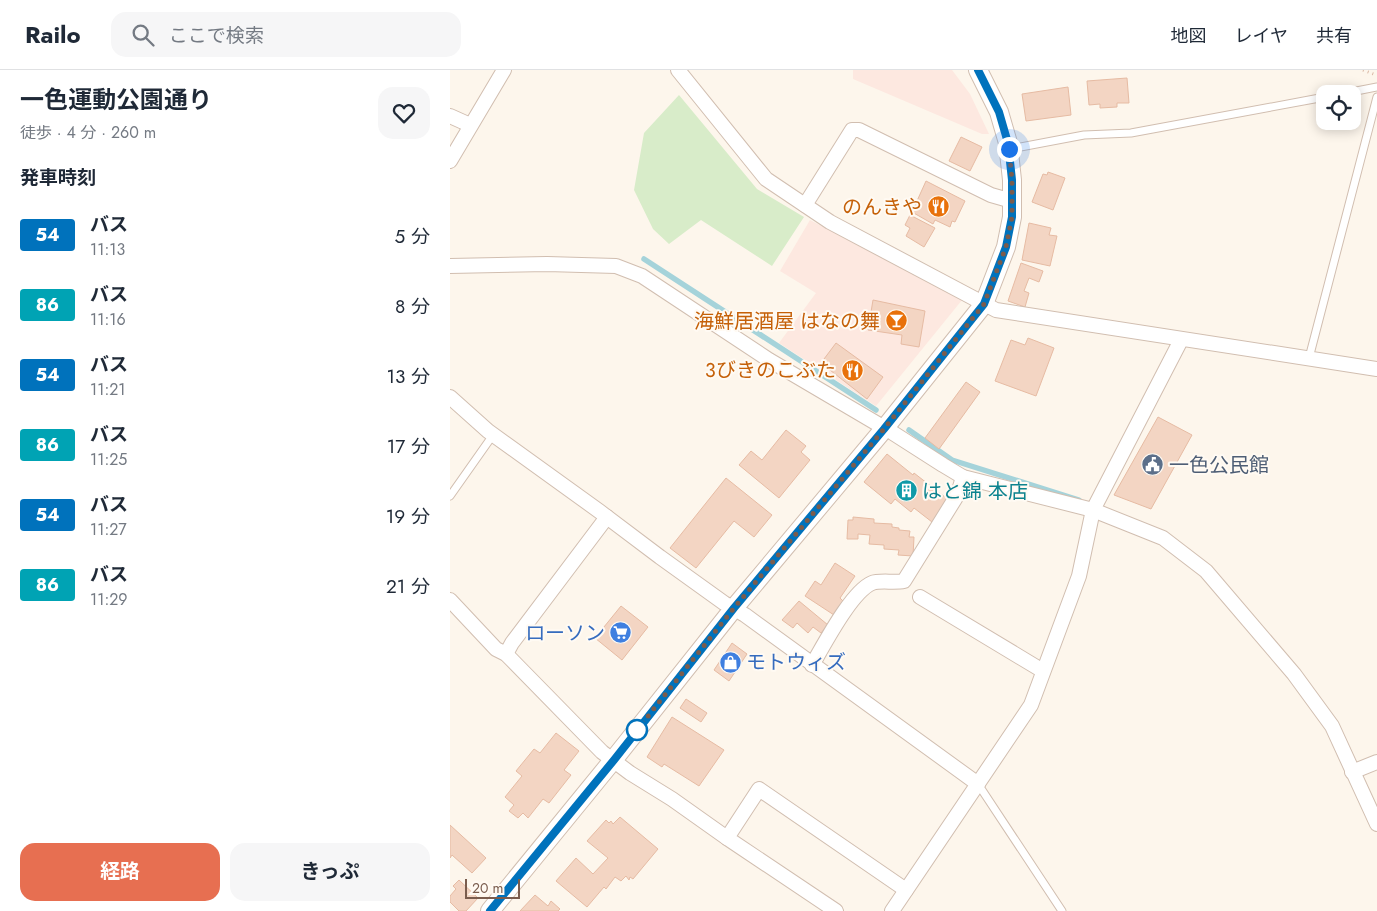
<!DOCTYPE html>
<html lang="ja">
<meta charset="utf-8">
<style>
body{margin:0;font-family:Jost,"Noto Sans JP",sans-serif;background:#f6f6f7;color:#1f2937;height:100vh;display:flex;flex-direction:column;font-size:19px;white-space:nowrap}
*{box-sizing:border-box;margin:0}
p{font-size:16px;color:#747a83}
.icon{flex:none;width:28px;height:28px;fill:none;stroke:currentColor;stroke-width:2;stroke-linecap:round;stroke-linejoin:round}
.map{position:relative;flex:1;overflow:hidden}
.side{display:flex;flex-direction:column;background:#fff;width:450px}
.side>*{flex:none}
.badge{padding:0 10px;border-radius:4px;font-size:18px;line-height:32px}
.tools{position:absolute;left:866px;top:15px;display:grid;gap:10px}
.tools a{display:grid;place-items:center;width:45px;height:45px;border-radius:10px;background:#fff;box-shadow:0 2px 12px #0003;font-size:25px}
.scale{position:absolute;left:15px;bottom:12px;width:55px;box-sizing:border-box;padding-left:5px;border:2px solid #7a5c4d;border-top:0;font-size:14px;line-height:18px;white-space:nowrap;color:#7a5c4d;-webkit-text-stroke:4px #fffaf3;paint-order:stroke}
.you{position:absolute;width:25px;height:25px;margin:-12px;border:4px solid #fff;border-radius:50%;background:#1a73e8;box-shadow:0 0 0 8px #1a73e833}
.map>.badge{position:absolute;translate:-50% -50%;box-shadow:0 0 0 2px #fff}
h2{padding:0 20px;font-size:19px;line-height:45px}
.round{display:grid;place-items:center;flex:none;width:52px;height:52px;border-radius:15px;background:#f6f6f7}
.head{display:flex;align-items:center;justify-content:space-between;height:85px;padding:0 20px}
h1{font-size:24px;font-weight:700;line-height:38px}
.primary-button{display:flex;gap:10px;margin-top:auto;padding:10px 20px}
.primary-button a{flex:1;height:58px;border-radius:15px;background:#e76f51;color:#fff;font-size:20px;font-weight:700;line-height:58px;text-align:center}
.primary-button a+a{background:#f6f6f7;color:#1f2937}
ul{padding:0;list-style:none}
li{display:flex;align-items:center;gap:15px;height:70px;padding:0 20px}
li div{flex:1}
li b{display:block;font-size:19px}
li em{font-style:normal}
li .badge{min-width:55px;font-weight:700;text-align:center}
header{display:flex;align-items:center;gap:30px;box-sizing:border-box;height:70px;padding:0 25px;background:#fff;border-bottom:1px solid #e0e1e3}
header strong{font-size:24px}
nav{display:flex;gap:28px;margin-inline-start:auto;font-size:18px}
.search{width:350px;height:45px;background:#f6f6f7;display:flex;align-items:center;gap:12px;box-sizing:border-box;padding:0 18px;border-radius:15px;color:#747a83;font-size:19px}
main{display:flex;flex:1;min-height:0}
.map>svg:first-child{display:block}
</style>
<header>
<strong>Railo</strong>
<div class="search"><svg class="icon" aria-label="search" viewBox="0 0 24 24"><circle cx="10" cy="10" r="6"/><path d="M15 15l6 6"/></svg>ここで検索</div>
<nav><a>地図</a><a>レイヤ</a><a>共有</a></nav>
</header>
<main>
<section class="side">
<div class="head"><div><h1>一色運動公園通り</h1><p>徒歩 · 4 分 · 260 m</p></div><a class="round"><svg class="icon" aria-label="heart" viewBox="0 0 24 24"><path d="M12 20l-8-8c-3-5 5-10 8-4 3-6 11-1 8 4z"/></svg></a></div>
<h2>発車時刻</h2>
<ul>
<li><span class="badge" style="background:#0072bc;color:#fff">54</span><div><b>バス</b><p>11:13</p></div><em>5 分</em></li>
<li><span class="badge" style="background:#00a3b4;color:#fff">86</span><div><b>バス</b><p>11:16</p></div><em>8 分</em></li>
<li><span class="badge" style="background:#0072bc;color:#fff">54</span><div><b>バス</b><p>11:21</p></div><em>13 分</em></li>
<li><span class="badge" style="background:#00a3b4;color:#fff">86</span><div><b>バス</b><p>11:25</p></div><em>17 分</em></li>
<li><span class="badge" style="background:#0072bc;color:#fff">54</span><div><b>バス</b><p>11:27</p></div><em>19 分</em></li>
<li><span class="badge" style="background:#00a3b4;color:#fff">86</span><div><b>バス</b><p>11:29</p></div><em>21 分</em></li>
</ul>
<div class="primary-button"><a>経路</a><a>きっぷ</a></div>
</section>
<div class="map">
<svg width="927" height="841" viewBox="0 0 927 841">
<rect width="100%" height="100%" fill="#fdf6ec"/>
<g fill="#fde8e0">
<polygon points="403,0 502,0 520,24 539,64 532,64 403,9"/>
<polygon points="360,150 512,230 426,336 329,273 366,223 330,201"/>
</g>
<polygon fill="#d8ecc9" points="229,25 307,119 354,147 322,196 251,150 219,174 203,159 184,120 194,63"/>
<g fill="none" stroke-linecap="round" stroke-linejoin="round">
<g stroke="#a5d3da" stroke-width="5.5">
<polyline points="194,189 426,340"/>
<polyline points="459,360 502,390 629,430"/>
</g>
</g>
<g fill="#f3d5c3" stroke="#e6bba3">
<polygon points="677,8 679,33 667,33 667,37 650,38 650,34 639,35 637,11"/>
<polygon points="618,17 621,45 576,51 572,24"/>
<polygon points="511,67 532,77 520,101 499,91"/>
<polygon points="598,102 615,108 603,140 582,132 593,104 597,105"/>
<polygon points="476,111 515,131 505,152 502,151 500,157 485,150 483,154 462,142"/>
<polygon points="460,145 485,158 474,177 456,166 460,158 455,155"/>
<polygon points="579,153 601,158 599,165 607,166 600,196 572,190"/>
<polygon points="571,193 593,201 589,212 579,208 574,221 579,223 575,237 558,231"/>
<polygon points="423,230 475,241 469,277 451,274 452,265 418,260"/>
<polygon points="578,268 604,278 586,326 545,311 561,270 575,275"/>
<polygon points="386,273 433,307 417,329 371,293"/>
<polygon points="516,312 530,322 489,379 475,368"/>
<polygon points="708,347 742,365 701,439 664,425"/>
<polygon points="336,360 356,376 351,382 360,390 329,428 289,395 301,381 312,390"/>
<polygon points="437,384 463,405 464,403 500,431 482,452 464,438 461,442 445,429 441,434 414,412"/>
<polygon points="276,408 322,445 304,467 284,451 246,498 220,478"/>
<polygon points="403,447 424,449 424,453 442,454 442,457 449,458 449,460 460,461 459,467 464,467 463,486 448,485 449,480 434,479 434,475 419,474 420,465 408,464 408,469 397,469 398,450 403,450"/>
<polygon points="385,493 405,506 390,528 393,531 384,545 355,526 365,511 371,515"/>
<polygon points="349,531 378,555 371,563 363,557 358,563 347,553 343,558 332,550"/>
<polygon points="171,536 198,557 172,590 145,568"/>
<polygon points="282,573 297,584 279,611 264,600"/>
<polygon points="236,629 257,643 251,652 230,638"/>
<polygon points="222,647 274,680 249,716 214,694 212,697 197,687"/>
<polygon points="106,663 129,681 114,700 121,705 99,733 93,729 78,748 73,743 68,748 59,741 64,735 55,727 72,706 66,701 84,679 90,683"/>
<polygon points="170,747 208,779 183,809 180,807 179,810 176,806 171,811 165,807 156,819 154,817 137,837 106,811 126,788 143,804 158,788 137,771 156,750 159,753 161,751 163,754"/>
<polygon points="0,755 36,788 22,803 2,785 0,788"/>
<polygon points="9,810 28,828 16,841 9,841 0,832 0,826 6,819 3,816"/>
<polygon points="85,825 98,836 101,831 110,839 108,841 70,841"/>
</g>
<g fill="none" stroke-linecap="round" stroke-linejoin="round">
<defs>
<g id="service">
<polyline points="891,24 927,17"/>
<polyline points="560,79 634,65 681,63 875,27"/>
<polyline points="859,288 927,27"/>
<polyline points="0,426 43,365"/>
<polyline points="528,714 612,841"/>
</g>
<g id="minor">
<polyline points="228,0 316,109 380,152 546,240 927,299"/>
<polyline points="0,46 20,55"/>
<polyline points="0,91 54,0"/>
<polyline points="355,135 402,60 409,60 541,125 562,131"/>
<polyline points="0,196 97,194 166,196 192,206 319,290 443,363 493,395 513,407 643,440 713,468 756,501 844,604 882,656 927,754"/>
<polyline points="0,327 38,361 149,441 210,487 274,533 295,545 528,714"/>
<polyline points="470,527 593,601"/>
<polyline points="0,530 46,579 56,584 152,682 180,703 222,729 277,768"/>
<polyline points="56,584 62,573 157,447"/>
<path d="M 362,595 C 374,575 401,522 422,513 C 429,510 445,513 454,511 L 508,424 L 513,407"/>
<polyline points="902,702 927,692"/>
<polyline points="386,841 277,768 309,719 456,820"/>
<polyline points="442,841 581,635 629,506 643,440 731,270"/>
</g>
<polyline id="tertiary" points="40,841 164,689 284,538 434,359 534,234 556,177 562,147 562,110 558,73 549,42 528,0"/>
</defs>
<use href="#service" stroke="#d1beb0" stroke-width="9"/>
<use href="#minor" stroke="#d1beb0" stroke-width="16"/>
<use href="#tertiary" stroke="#d1beb0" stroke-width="20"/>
<polyline stroke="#d9b8a5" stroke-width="3" stroke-dasharray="1 4" stroke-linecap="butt" points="913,0 926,5"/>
<use href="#service" stroke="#fff" stroke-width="7"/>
<use href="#minor" stroke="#fff" stroke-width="14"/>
<use href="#tertiary" stroke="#fff" stroke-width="18"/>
</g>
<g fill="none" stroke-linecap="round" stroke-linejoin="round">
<defs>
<polyline id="line" points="40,841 164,690 284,538 434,359 534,234 556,177 562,147 562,110 558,73 549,42 528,0"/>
</defs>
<use href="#line" stroke="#fff" stroke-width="11"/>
<use href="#line" stroke="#0072bc" stroke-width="8"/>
<polyline stroke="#7a5c4d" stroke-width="5" stroke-dasharray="0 9" points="187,660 284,538 434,359 534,234 556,177 562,147 562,110 559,79"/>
</g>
<defs>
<symbol id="restaurant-disc" viewBox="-11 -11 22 22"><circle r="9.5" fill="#e8710a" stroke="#fffaf3"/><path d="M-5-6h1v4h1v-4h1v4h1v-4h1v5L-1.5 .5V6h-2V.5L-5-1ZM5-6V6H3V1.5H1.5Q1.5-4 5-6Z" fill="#fff"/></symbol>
<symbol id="bar-disc" viewBox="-11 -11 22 22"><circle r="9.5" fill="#e8710a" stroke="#fffaf3"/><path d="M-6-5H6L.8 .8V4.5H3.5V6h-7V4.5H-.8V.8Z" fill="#fff"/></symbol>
<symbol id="civic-disc" viewBox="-11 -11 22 22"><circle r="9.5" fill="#5c6f8a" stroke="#fffaf3"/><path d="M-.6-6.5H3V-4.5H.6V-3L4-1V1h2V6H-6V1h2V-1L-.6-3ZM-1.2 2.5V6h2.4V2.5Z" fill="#fff"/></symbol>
<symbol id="building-disc" viewBox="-11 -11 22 22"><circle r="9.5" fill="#0f9aa8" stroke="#fffaf3"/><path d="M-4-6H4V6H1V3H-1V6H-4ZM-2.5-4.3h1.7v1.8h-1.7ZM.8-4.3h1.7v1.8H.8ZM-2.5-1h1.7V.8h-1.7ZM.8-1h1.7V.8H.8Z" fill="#fff"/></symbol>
<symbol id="supermarket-disc" viewBox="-11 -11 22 22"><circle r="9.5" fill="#3f7fe0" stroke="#fffaf3"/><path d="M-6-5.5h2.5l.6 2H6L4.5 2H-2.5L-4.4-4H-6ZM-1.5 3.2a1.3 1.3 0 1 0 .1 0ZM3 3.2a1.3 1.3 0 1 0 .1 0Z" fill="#fff"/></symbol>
<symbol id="shop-disc" viewBox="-11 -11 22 22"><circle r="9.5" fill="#3f7fe0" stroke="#fffaf3"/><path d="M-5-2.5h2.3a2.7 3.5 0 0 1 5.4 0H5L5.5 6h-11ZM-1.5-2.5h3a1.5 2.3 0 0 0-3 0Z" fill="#fff"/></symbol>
</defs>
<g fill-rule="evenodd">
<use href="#restaurant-disc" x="476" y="124" width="25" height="25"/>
<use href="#bar-disc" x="434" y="238" width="25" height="25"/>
<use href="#restaurant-disc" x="390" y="288" width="25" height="25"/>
<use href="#civic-disc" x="690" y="382" width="25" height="25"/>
<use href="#building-disc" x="444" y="408" width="25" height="25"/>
<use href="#supermarket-disc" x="158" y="550" width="25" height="25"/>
<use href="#shop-disc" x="268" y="580" width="25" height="25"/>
</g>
<circle fill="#fff" stroke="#0072bc" stroke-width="2.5" cx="187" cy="660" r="10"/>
<g text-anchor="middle" stroke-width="4" stroke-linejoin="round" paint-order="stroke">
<g font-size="20" fill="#c56008" stroke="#fffaf3" text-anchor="end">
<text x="472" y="144">のんきや</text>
<text x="430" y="258">海鮮居酒屋 はなの舞</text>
<text x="386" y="307">３びきのこぶた</text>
</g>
<g font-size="20" fill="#4e5e75" stroke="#fffaf3" text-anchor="start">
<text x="719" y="402">一色公民館</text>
</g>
<g font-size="20" fill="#0d838f" stroke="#fffaf3" text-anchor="start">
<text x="472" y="428">はと錦 本店</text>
</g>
<g font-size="20" fill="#366cbe" stroke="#fffaf3" text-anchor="end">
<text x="155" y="570">ローソン</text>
<text x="296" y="599" text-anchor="start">モトウィズ</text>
</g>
</g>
</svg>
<div class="tools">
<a><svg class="icon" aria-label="locate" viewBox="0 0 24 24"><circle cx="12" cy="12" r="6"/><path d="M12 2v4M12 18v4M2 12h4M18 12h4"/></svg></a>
</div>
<div class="scale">20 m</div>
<div class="you" style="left:559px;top:79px"></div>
</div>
</main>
